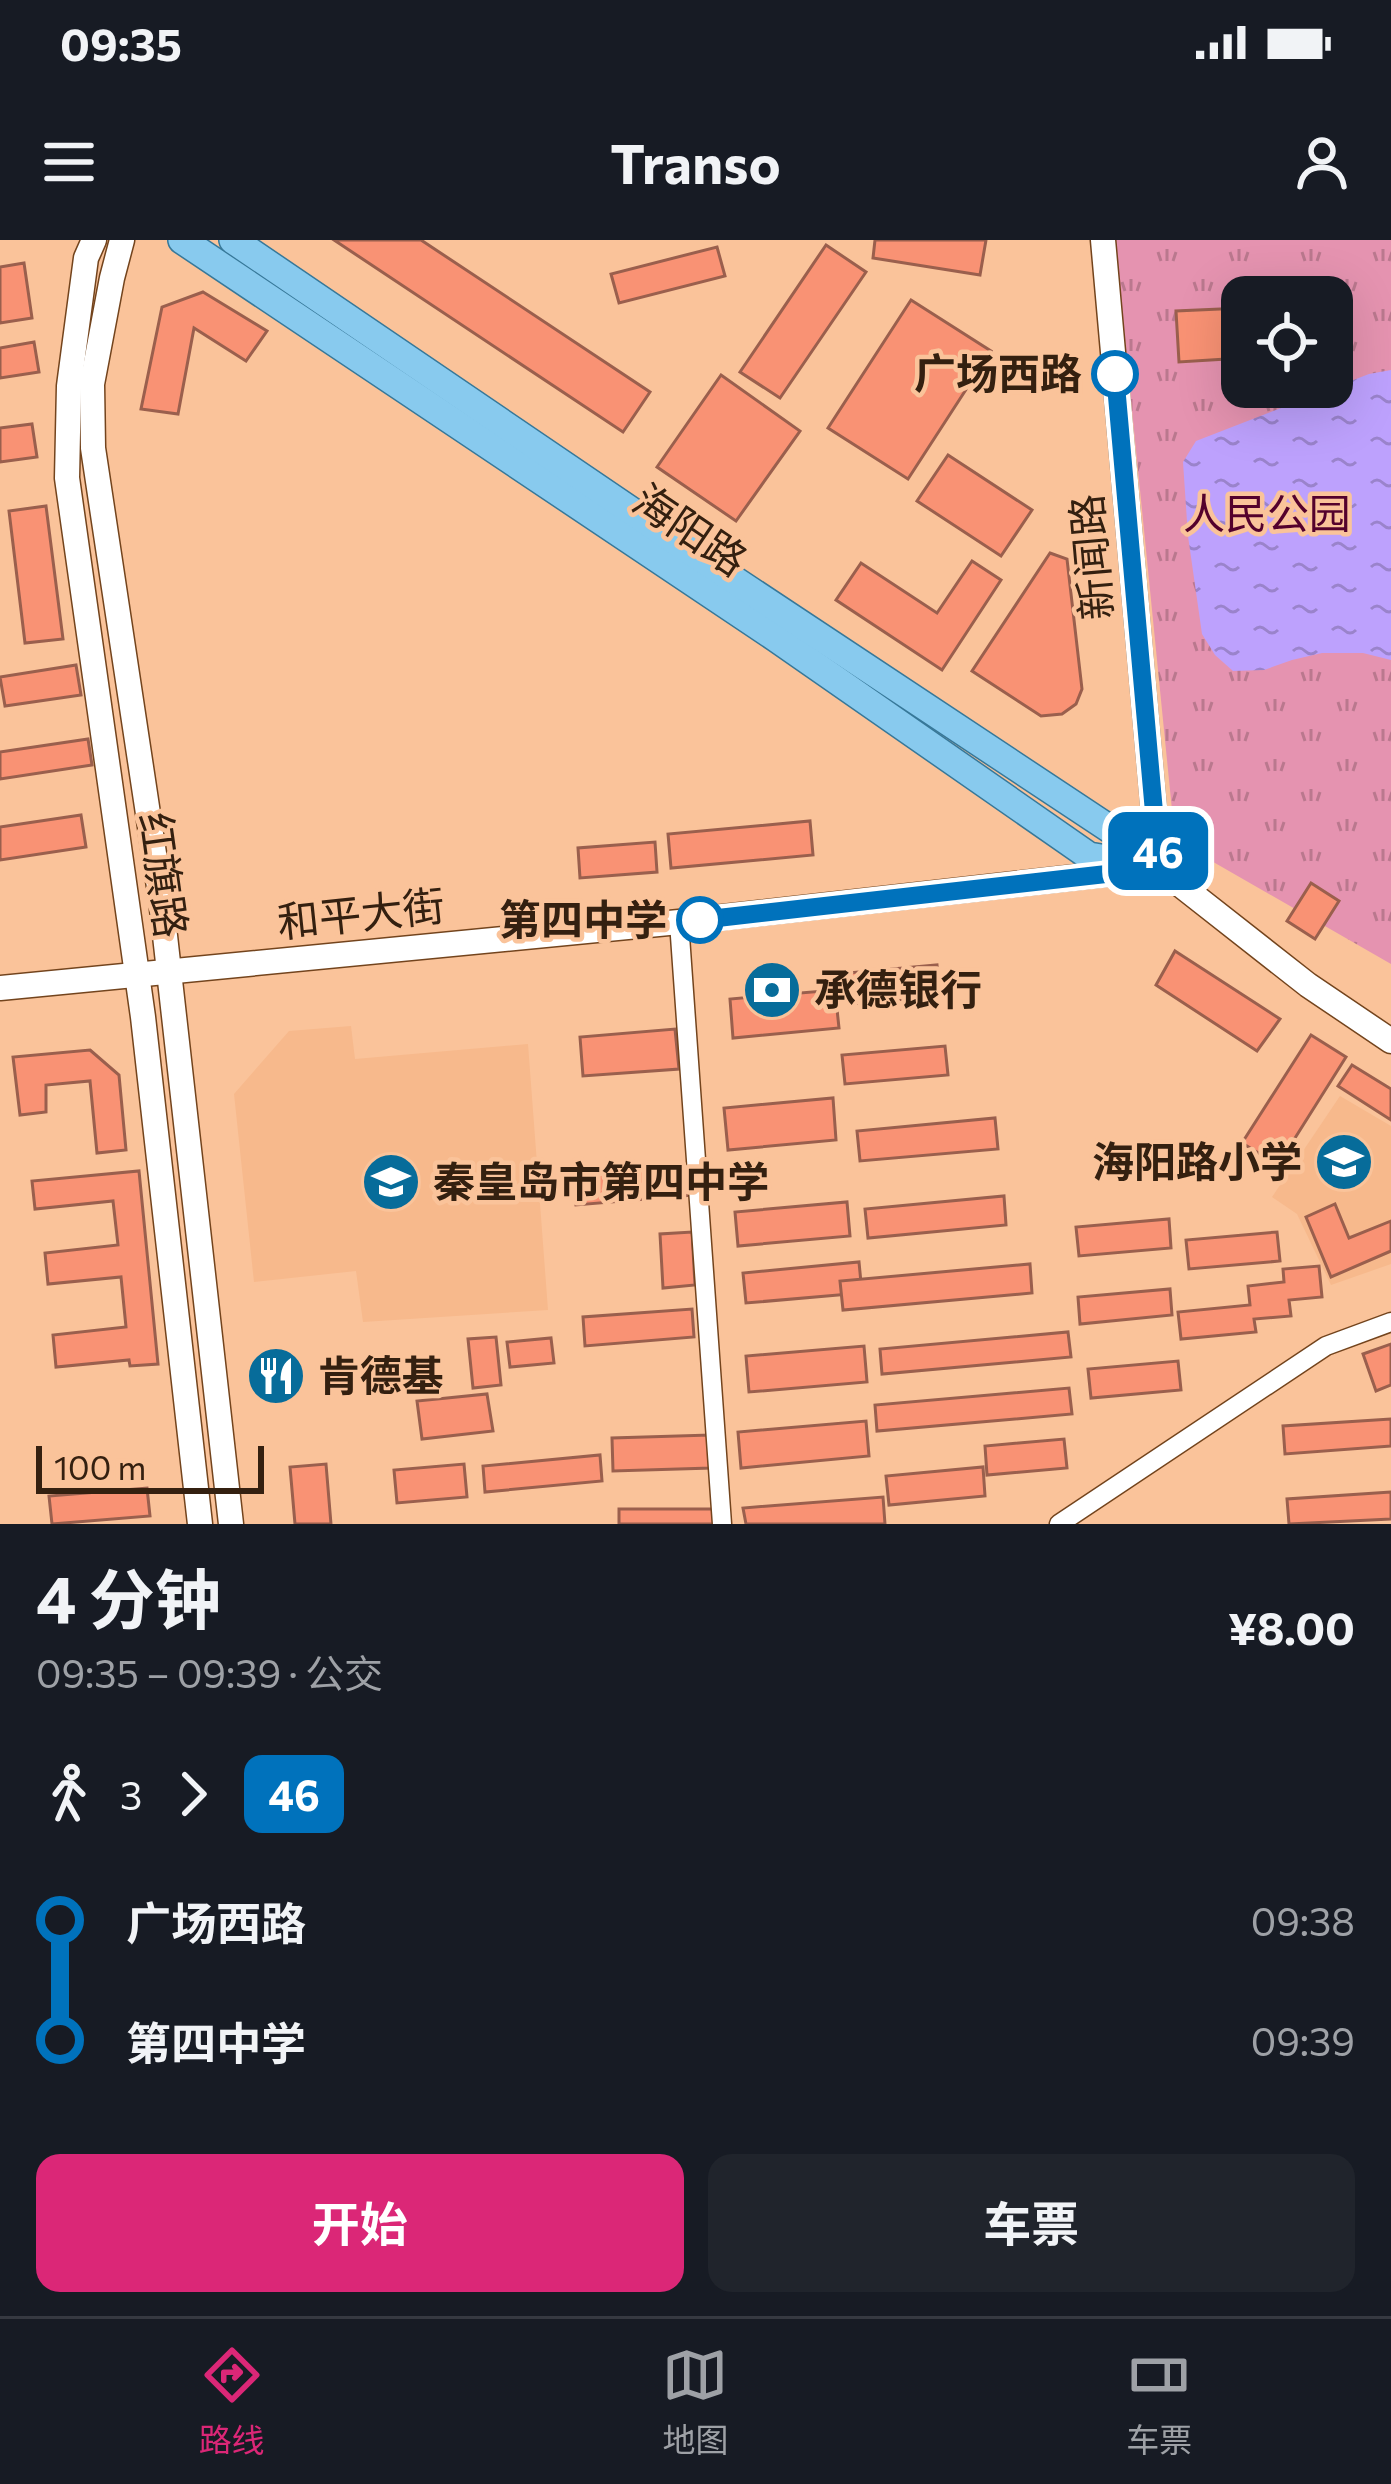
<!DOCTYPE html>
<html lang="zh">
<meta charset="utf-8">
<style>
body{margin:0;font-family:Commissioner,"Noto Sans SC",sans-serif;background:#20242c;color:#f1f3f6;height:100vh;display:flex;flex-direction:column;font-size:45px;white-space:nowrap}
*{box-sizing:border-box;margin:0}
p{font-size:39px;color:#9ea1a6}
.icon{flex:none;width:66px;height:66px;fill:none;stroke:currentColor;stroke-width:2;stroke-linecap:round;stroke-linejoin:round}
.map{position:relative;height:1284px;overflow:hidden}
.details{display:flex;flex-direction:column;background:#171b24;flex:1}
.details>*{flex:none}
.badge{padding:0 24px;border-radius:18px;font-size:42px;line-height:78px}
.controls{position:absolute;left:1221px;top:36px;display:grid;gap:24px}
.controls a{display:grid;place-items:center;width:132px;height:132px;border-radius:24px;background:#171b24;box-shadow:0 12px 48px #0002;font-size:60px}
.scale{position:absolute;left:36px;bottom:30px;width:228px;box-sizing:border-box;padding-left:12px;border:6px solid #342010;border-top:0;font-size:33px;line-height:42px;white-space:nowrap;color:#342010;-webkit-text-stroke:9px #fac39a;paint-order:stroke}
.map>.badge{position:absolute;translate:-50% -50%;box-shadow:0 0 0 6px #fff}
.legs{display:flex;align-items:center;gap:18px;height:132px;padding:0 36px;font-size:39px}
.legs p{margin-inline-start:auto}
.headline{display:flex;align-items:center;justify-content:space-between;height:204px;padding:0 36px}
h1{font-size:66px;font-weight:700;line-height:90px}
.primary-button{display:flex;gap:24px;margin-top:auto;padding:24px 36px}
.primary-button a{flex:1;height:138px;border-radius:24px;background:#db2777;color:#fff;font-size:48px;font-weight:700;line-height:138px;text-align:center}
.primary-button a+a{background:#20242c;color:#f1f3f6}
ul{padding:0 36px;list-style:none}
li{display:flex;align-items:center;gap:42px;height:120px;font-size:45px}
li i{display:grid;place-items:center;width:18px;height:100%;margin:0 15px;background:currentColor}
li i::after{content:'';width:30px;height:30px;margin:-15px;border:9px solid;border-radius:50%;background:#171b24}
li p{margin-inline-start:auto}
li:first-child i{background:linear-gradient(#0000 50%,currentColor 0)}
li:last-child i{background:linear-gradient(currentColor 50%,#0000 0)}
.status{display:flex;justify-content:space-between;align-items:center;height:84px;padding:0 60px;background:#171b24;direction:ltr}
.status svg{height:33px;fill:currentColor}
header{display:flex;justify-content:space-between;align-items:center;height:156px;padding:0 36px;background:#171b24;font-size:54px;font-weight:700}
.dock{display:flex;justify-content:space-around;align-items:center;height:168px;border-top:3px solid #363941;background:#171b24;font-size:33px;color:#9ea1a6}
.dock a{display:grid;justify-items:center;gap:6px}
.dock .selected{color:#db2777}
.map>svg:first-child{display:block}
</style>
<div class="status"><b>09:35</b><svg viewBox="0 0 49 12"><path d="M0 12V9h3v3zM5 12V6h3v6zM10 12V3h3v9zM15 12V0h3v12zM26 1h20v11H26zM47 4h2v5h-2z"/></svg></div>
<header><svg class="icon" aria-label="menu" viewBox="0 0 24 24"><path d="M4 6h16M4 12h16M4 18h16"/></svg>Transo<svg class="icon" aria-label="person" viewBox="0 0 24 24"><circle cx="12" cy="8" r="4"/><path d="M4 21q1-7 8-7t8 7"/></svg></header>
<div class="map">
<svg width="1391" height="1284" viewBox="0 0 1391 1284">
<defs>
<pattern id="park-tufts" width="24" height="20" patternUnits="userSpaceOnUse" patternTransform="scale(3)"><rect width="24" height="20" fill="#e593b0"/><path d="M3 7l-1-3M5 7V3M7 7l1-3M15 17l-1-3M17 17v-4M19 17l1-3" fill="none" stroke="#ba788e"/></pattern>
<pattern id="water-ripples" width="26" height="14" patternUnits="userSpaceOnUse" patternTransform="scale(3)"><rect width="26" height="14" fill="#bda1fd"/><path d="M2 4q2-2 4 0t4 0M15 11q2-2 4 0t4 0" fill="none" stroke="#9a83cb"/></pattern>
</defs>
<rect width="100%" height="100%" fill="#fac39a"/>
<g fill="#f7b98c">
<polygon points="351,786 355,819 528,804 548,1070 363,1082 356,1031 254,1042 234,854 289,791"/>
<polygon points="1340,856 1391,886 1391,1024 1331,1045 1297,974 1272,957"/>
</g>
<path fill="url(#park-tufts)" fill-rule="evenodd" d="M 1115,0 L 1391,0 L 1391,724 L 1175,600 ZM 1242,57 L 1332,57 L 1332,147 L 1242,147 Z"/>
<polygon fill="url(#water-ripples)" points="1391,130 1391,420 1363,413 1322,413 1292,420 1264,430 1233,431 1215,415 1202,394 1188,296 1183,222 1196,201 1369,134"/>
<g fill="#f99274" stroke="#9a5f4d" stroke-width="3">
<polygon points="334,0 421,0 650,152 623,192"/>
<polygon points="875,0 986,0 980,35 873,18"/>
<polygon points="826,5 866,32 780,158 740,132"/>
<polygon points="717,7 725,36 619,63 611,34"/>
<polygon points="24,23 32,78 0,83 0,27"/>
<polygon points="203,52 267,91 246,121 194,88 178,174 141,169 162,67"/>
<polygon points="911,60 991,111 908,239 828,188"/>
<polygon points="1242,68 1242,118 1179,122 1176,71"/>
<polygon points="34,102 39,132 0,138 0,108"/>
<polygon points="721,135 800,191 736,281 657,227"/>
<polygon points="32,184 37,217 0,222 0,188"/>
<polygon points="948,215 1032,270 1001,316 917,261"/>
<polygon points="46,266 63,399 25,403 9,271"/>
<polygon points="1050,313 1067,319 1082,449 1076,464 1062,474 1041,476 972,431"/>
<polygon points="972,321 1001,340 942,430 836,360 861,323 937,373"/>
<polygon points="76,425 81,455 5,466 0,437"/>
<polygon points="88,499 92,525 0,539 0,512"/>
<polygon points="81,575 86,607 0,620 0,587"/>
<polygon points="810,581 813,615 671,628 668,594"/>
<polygon points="655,602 657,632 580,638 578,608"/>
<polygon points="1311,643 1339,661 1315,699 1287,681"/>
<polygon points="1175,711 1280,779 1257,811 1156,745"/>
<polygon points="937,725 940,756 849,764 847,733"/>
<polygon points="835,750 839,788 733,798 730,759"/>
<polygon points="675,789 679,829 583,836 580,797"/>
<polygon points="1311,795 1346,817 1278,925 1242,903"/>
<polygon points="945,806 948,835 845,844 842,815"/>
<polygon points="90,810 119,835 126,910 97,913 90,841 46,845 46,872 20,875 13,817"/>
<polygon points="1352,825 1391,849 1391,880 1338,846"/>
<polygon points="833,858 836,900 728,910 724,868"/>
<polygon points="995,878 998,909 860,921 857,891"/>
<polygon points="693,925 695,955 576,965 574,935"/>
<polygon points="139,931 158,1124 130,1126 129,1120 56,1127 53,1095 126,1087 121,1037 48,1044 45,1013 118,1005 113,961 35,969 32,941"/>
<polygon points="1004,956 1006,985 868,998 865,969"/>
<polygon points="847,962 850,996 738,1006 735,972"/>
<polygon points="1335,964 1349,998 1391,981 1391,1011 1331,1037 1306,977"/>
<polygon points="1169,979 1171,1008 1079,1016 1076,987"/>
<polygon points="692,992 695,1045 663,1048 660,994"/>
<polygon points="1277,992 1280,1021 1189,1029 1186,1000"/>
<polygon points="859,1022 862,1053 746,1063 743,1033"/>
<polygon points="1030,1024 1032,1053 843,1070 840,1041"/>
<polygon points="1319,1026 1322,1057 1289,1060 1291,1076 1254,1079 1256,1092 1181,1099 1178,1072 1250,1065 1248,1046 1284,1042 1283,1029"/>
<polygon points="1170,1049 1172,1075 1080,1084 1078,1057"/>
<polygon points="692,1069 694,1097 585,1106 583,1077"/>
<polygon points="1068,1092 1071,1117 882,1134 880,1109"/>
<polygon points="496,1097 501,1145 473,1148 468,1099"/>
<polygon points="551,1098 554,1123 510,1127 507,1102"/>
<polygon points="1391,1104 1391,1145 1376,1151 1363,1114"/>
<polygon points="864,1106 867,1142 749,1152 746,1116"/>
<polygon points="1178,1121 1181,1150 1091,1158 1088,1129"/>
<polygon points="1069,1148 1072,1174 877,1191 875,1165"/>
<polygon points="487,1154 493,1191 422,1199 417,1161"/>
<polygon points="1391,1179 1391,1206 1285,1214 1283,1186"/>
<polygon points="866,1181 869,1216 741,1228 738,1192"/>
<polygon points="710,1195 711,1228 613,1231 612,1198"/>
<polygon points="1064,1199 1067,1228 987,1235 985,1206"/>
<polygon points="600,1215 602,1241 485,1252 483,1226"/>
<polygon points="326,1224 331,1284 295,1284 290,1227"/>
<polygon points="464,1224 467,1257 397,1263 394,1230"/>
<polygon points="983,1227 985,1256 889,1265 886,1236"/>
<polygon points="147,1248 150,1276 52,1284 49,1256"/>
<polygon points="1391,1252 1391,1279 1289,1284 1287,1259"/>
<polygon points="883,1257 885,1284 746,1284 743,1268"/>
<rect x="619" y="1269" width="97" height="15"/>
</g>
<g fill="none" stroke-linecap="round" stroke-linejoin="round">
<defs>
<g id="street">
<polyline points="679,682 722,1284"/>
<polyline points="1059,1284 1326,1106 1391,1082"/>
</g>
<g id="secondary">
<polyline points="94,0 86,18 69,146 67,238 143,777 200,1284"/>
<polyline points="122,0 112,38 92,144 93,208 161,660 231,1284"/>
<polyline points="1103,0 1159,628"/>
<polyline points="1159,628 1308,745 1391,801"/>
<polyline points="0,748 679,682 1139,630"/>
</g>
<g id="primary">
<polyline points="182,0 776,398 1089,616 1159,628"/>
<polyline points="233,0 680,304 1116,593 1156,625"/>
</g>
</defs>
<use href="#street" stroke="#73441d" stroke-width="21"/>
<use href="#secondary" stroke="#73441d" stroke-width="27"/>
<use href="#primary" stroke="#377899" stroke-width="30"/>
<use href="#street" stroke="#fff" stroke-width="18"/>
<use href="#secondary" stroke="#fff" stroke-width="24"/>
<use href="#primary" stroke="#88caee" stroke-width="27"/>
</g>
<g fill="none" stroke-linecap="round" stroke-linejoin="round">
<defs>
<polyline id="line-1" points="700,680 1159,628 1115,134"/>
</defs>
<use href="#line-1" stroke="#fff" stroke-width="27"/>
<use href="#line-1" stroke="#0072bc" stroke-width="18"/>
</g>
<defs>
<symbol id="bank-disc" viewBox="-11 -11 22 22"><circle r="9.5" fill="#076c9a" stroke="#fac39a"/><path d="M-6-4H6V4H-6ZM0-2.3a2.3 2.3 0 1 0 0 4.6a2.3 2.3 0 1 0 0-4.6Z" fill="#fff"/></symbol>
<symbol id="school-disc" viewBox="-11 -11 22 22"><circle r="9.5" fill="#076c9a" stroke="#fac39a"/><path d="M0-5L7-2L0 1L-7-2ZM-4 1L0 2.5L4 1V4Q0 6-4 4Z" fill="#fff"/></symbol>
<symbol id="restaurant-disc" viewBox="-11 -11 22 22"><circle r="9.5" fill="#076c9a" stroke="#fac39a"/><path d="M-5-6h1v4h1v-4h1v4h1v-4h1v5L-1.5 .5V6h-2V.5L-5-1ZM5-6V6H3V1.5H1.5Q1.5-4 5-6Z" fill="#fff"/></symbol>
</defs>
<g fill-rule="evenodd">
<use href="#bank-disc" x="739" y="717" width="66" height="66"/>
<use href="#school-disc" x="1311" y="889" width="66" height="66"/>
<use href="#school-disc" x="358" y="909" width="66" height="66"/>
<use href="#restaurant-disc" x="243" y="1103" width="66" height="66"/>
</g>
<g fill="#fff" stroke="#0072bc" stroke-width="6">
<circle cx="1115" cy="134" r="21"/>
<circle cx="700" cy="680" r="21"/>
</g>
<g text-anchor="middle" stroke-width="9" stroke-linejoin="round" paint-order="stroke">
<g font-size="42" font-weight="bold" fill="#342010" stroke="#fac39a" text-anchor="end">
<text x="1082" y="149">广场西路</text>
<text x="667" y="695">第四中学</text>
</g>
<g font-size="42" fill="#54012c" stroke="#fac39a">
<text x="1267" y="289">人民公园</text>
</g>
<g font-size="42" fill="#342010" stroke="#fac39a">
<text transform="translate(690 290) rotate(34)" y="15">海阳路</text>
<text transform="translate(1092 317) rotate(-95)" y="15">新闻路</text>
<text transform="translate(163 635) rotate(82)" y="15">红旗路</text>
<text transform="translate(361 674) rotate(-6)" y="15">和平大街</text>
</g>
<g font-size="42" font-weight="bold" fill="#342010" stroke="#fac39a" text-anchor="start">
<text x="814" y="765">承德银行</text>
<text x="1302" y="937" text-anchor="end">海阳路小学</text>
<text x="433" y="957">秦皇岛市第四中学</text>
<text x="318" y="1151">肯德基</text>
</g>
</g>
</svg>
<div class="controls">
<a><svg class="icon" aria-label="locate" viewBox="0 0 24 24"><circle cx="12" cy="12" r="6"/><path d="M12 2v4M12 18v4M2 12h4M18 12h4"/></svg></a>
</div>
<div class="scale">100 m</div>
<b class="badge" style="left:1158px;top:611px;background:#0072bc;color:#fff">46</b>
</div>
<section class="details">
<div class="headline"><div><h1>4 分钟</h1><p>09:35 – 09:39 · 公交</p></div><b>¥8.00</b></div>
<div class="legs"><svg class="icon" aria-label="walk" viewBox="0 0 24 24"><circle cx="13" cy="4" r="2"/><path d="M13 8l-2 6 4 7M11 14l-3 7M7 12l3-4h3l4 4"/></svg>3<svg class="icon" aria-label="forward" viewBox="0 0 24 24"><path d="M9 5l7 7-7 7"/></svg><b class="badge" style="background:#0072bc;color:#fff">46</b></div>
<ul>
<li><i style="color:#0072bc"></i><b>广场西路</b><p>09:38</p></li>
<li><i style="color:#0072bc"></i><b>第四中学</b><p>09:39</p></li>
</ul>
<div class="primary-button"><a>开始</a><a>车票</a></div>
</section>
<nav class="dock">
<a class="selected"><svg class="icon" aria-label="directions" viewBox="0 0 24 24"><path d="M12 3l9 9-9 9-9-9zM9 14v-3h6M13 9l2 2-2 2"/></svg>路线</a>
<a><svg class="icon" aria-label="map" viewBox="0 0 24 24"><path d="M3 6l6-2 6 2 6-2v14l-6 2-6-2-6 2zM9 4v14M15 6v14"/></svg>地图</a>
<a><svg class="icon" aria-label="tickets" viewBox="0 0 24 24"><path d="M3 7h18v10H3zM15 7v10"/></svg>车票</a>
</nav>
